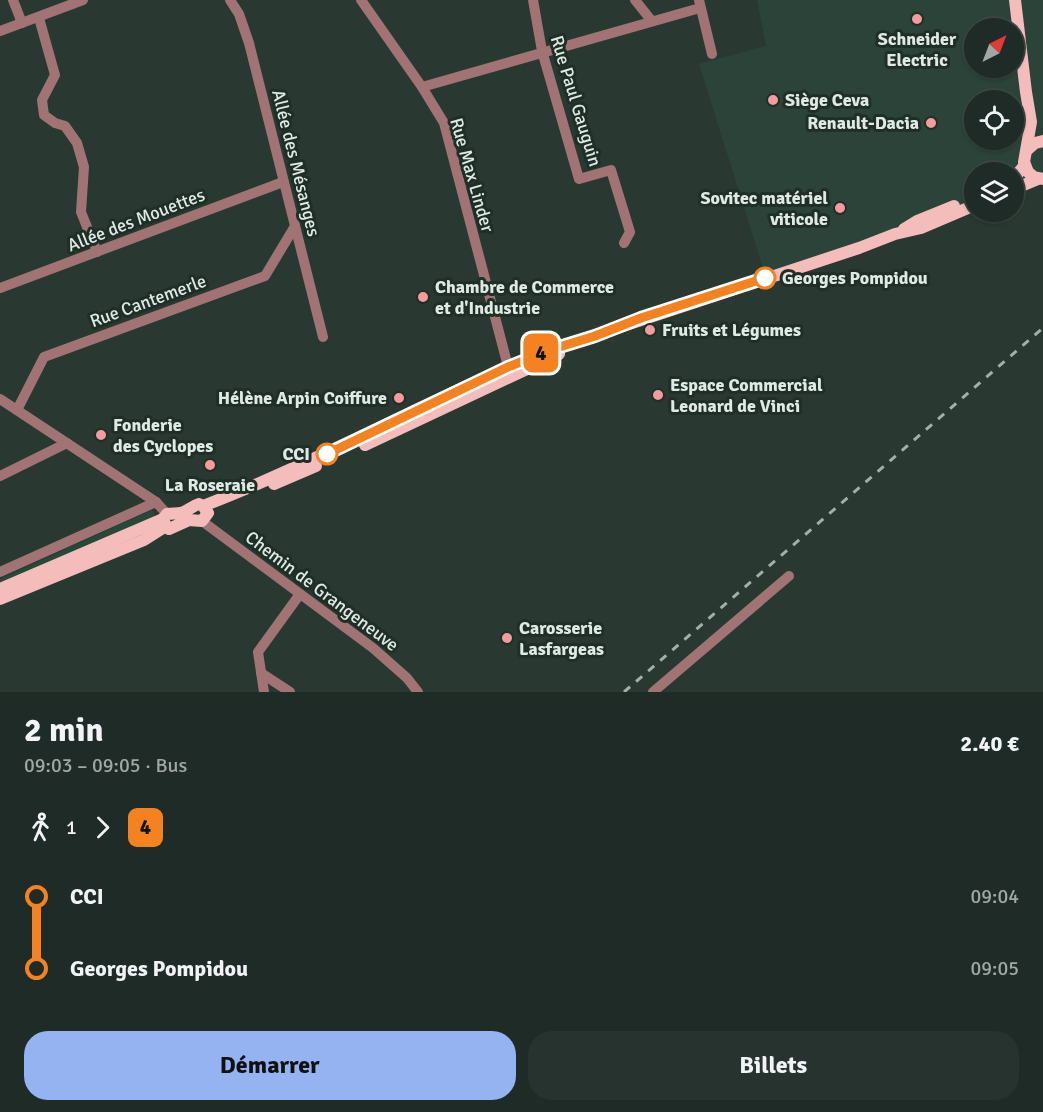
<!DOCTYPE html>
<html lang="fr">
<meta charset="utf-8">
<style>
body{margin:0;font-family:Signika,sans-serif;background:#27332e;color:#f1f3f6;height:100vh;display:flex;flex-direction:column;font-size:22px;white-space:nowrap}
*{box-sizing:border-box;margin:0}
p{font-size:20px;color:#a1a7a7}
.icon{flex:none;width:33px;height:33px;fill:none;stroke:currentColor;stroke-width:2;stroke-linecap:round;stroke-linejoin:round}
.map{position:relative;height:692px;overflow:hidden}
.sheet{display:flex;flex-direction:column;background:#1f2b26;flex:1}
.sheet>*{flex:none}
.badge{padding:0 12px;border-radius:9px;font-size:21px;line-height:39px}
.needle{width:39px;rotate:42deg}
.controls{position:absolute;left:964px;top:18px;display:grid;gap:12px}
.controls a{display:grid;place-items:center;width:60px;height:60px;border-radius:50%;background:#1f2b26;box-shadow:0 2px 4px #0004,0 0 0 2px #3c4743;font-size:30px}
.map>.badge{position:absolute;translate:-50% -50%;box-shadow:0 0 0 3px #fff}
.legs{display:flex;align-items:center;gap:9px;height:66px;padding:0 24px;font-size:20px}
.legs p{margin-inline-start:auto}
.overview{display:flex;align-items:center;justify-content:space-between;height:102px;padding:0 24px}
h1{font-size:33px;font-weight:800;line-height:45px}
.action{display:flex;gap:12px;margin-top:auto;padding:12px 24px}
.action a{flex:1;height:69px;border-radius:24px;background:#95b2f1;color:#111;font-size:24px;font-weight:800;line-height:69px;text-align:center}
.action a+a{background:#27332e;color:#f1f3f6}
ul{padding:0 24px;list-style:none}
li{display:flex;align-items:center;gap:21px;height:72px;font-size:22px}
li i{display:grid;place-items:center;width:9px;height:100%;margin:0 8px;background:currentColor}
li i::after{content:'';width:15px;height:15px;margin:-8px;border:4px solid;border-radius:50%;background:#1f2b26}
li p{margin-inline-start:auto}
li:first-child i{background:linear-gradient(#0000 50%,currentColor 0)}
li:last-child i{background:linear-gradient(currentColor 50%,#0000 0)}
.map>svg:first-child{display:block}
</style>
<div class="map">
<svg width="1043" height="692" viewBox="0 0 1043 692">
<rect width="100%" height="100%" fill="#293932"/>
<path fill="#2b4338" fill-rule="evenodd" d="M 757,0 L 1043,0 L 1043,178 L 1014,189 L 1014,172 L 975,172 L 975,204 L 768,284 L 699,64 L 766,46 ZM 975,28 L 1014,28 L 1014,68 L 975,68 ZM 975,100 L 1014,100 L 1014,140 L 975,140 Z"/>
<polygon fill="#27493a" points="152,510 155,514 154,519 0,584 0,579"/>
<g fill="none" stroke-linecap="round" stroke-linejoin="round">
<g stroke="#a17374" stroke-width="10">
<polyline points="13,0 22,23"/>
<polyline points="230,0 239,14 249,43 323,337"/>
<polyline points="361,0 422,87 444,123 510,374"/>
<polyline points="533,0 542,51 579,179 611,170 630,232 624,243"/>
<polyline points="635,0 651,20"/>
<polyline points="699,0 712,54"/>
<polyline points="39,18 55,75 42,100 44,115 55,123 65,126 77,143 84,167 81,212 97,252"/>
<polyline points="0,31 83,0"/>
<polyline points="422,87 700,8"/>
<polyline points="0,288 283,182"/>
<polyline points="0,399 156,502 167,514"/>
<polyline points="17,410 44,357 265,276 295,226"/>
<polyline points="0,476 67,443"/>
<polyline points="202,521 373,648 407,678 418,692"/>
<polyline points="0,572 156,502"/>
<polyline points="261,673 290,692"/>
<polyline points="264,692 258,652 300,594"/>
<polyline points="653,692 789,576"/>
</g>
<g stroke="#f5bcbc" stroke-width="12">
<polyline points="1015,0 1026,92 1031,122 1024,162 1028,172 1034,177 1043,179"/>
<polyline points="1027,150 1035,143 1043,141"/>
<polyline points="1014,178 1025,165"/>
<polyline points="1014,189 1038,179"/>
<polyline points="904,229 917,221 954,206"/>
<polyline points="365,445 559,354"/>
<polyline points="274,484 316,466"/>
<path d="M 203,506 L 208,513 L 202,521 L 189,520 L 169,529 L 166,526 L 163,519 L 167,514 C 172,513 176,514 181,513 C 188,511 192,506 199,504 L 203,506 C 322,461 434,396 553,349 L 859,248 L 895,234 L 921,228 L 975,205"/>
<polyline points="0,589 163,519"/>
<polyline points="0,599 144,540 166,526"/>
</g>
<polyline stroke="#a3afa9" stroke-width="3" stroke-dasharray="8 8" stroke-linecap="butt" points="624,692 1043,328"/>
</g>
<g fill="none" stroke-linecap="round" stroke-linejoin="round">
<defs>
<polyline id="line-1" points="327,454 508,367 553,349 595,336 641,318 765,278"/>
</defs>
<use href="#line-1" stroke="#fff" stroke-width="14"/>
<use href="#line-1" stroke="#f58220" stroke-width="9"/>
</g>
<g fill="#f59b9d" stroke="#1f2f28" stroke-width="2">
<circle cx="917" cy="19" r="6"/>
<circle cx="773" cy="100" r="6"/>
<circle cx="931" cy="123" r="6"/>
<circle cx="840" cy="208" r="6"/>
<circle cx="423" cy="297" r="6"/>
<circle cx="650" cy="330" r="6"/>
<circle cx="658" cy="395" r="6"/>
<circle cx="399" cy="398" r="6"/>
<circle cx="101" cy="435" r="6"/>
<circle cx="210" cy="465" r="6"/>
<circle cx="507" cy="638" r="6"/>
</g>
<g fill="#fff" stroke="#f58220" stroke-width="3">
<circle cx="765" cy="278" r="10"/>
<circle cx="327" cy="454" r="10"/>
</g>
<g text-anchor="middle" stroke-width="6" stroke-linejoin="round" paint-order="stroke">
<g font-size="18" font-weight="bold" fill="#e0eae5" stroke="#1f2f28" text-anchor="start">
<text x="917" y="45" text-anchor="middle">Schneider<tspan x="917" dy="21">Electric</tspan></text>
<text x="785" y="106">Siège Ceva</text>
<text x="919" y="129" text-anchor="end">Renault-Dacia</text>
<text x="828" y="204" text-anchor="end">Sovitec matériel<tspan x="828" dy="21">viticole</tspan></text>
<text x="435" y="293">Chambre de Commerce<tspan x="435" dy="21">et d'Industrie</tspan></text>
<text x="662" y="336">Fruits et Légumes</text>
<text x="670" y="391">Espace Commercial<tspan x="670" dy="21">Leonard de Vinci</tspan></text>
<text x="387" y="404" text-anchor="end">Hélène Arpin Coiffure</text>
<text x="113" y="431">Fonderie<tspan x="113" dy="21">des Cyclopes</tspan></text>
<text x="210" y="491" text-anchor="middle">La Roseraie</text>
<text x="519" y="634">Carosserie<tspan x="519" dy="21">Lasfargeas</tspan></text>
</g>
<g font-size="18" fill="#e0eae5" stroke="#1f2f28">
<text transform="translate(576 101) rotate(73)" y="6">Rue Paul Gauguin</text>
<text transform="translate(296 163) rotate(76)" y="6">Allée des Mésanges</text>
<text transform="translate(472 175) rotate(74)" y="6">Rue Max Linder</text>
<text transform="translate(136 220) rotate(-21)" y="6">Allée des Mouettes</text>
<text transform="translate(148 301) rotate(-20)" y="6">Rue Cantemerle</text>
<text transform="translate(322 591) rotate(37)" y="6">Chemin de Grangeneuve</text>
</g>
<g font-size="18" font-weight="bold" fill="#e0eae5" stroke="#1f2f28" text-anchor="start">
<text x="782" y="284">Georges Pompidou</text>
<text x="310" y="460" text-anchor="end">CCI</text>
</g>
</g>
</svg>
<div class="controls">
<a><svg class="needle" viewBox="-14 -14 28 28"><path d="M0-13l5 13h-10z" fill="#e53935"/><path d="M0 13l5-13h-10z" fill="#a1a7a7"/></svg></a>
<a><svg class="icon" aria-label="locate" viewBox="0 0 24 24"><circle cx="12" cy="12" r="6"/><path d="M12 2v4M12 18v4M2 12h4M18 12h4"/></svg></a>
<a><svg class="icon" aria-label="layers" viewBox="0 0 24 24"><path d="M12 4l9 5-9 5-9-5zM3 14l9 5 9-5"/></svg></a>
</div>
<b class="badge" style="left:541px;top:353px;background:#f58220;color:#111">4</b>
</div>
<section class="sheet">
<div class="overview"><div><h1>2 min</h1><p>09:03 – 09:05 · Bus</p></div><b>2.40 €</b></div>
<div class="legs"><svg class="icon" aria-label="walk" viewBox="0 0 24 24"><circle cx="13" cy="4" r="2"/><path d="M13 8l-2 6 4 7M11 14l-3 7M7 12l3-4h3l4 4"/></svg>1<svg class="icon" aria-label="forward" viewBox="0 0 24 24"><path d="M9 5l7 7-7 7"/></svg><b class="badge" style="background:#f58220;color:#111">4</b></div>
<ul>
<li><i style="color:#f58220"></i><b>CCI</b><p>09:04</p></li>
<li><i style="color:#f58220"></i><b>Georges Pompidou</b><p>09:05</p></li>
</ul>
<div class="action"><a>Démarrer</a><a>Billets</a></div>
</section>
